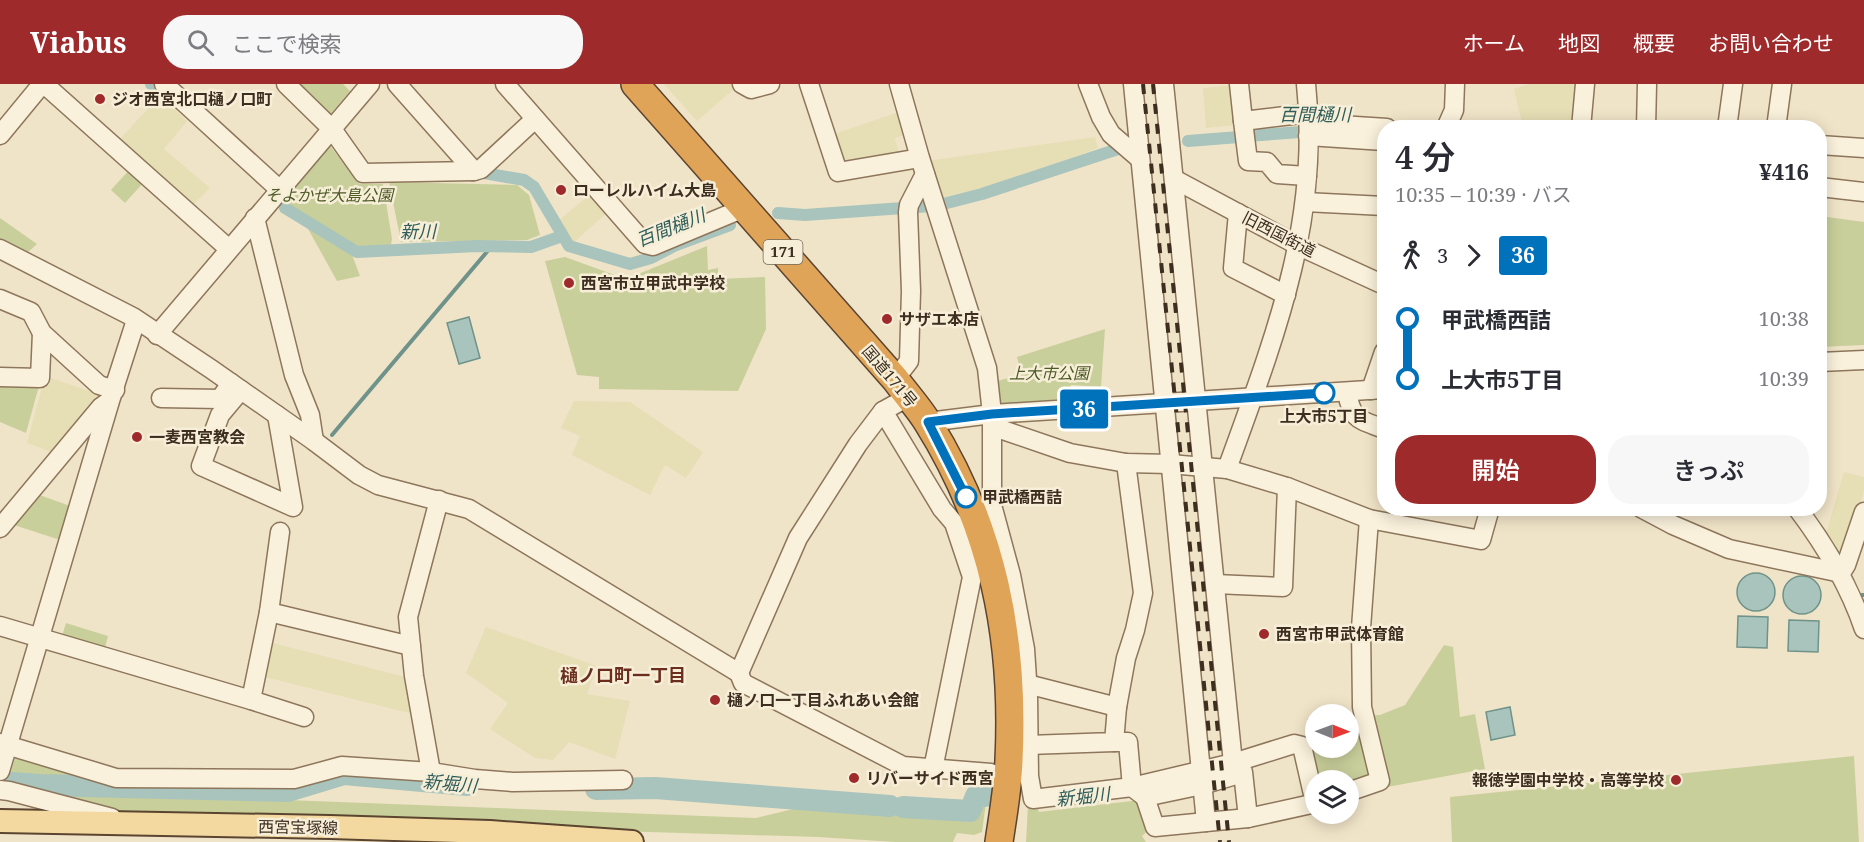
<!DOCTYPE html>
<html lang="ja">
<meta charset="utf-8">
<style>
body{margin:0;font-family:"Noto Serif","Noto Sans JP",serif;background:#f7f7f7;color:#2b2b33;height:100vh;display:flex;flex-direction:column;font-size:22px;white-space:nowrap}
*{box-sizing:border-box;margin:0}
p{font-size:20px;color:#7c7c81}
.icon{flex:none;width:33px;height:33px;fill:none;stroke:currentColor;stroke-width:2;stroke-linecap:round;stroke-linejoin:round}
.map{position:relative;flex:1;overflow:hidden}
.drawer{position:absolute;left:1377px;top:36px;width:450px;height:396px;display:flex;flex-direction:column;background:#fff;border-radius:24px;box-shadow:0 3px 15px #0003}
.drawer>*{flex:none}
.badge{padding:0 12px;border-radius:4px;font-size:21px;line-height:39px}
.needle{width:39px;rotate:91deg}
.controls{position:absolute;left:1305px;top:620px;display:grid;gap:12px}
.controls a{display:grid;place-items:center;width:54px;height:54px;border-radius:50%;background:#fff;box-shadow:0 3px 15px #0003;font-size:30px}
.map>.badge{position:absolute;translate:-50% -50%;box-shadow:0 0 0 3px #fff}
.legs{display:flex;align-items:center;gap:9px;height:66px;padding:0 18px;font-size:20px}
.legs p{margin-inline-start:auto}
.head{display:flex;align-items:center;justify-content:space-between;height:102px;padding:0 18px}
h1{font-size:33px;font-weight:600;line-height:45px}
.primary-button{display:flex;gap:12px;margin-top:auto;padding:12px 18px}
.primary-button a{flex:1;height:69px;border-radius:24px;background:#9e2a2b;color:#fff;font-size:24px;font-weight:600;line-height:69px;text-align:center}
.primary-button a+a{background:#f7f7f7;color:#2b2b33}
ul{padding:0 18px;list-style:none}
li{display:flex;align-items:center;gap:21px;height:60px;font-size:22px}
li i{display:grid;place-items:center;width:9px;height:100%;margin:0 8px;background:currentColor}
li i::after{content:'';width:15px;height:15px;margin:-8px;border:4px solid;border-radius:50%;background:#fff}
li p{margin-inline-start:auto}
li:first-child i{background:linear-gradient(#0000 50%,currentColor 0)}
li:last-child i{background:linear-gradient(currentColor 50%,#0000 0)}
header{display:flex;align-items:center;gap:36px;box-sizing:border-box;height:84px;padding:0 30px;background:#9e2a2b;color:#fff}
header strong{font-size:28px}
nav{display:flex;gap:33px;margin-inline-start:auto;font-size:21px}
.search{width:420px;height:54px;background:#f7f7f7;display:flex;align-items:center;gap:15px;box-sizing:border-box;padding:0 21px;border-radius:24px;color:#7c7c81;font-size:22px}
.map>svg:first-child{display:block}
</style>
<header>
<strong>Viabus</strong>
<div class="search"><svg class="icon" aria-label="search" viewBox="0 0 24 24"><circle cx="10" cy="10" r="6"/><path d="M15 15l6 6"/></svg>ここで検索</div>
<nav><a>ホーム</a><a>地図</a><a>概要</a><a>お問い合わせ</a></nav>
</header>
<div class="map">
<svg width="1864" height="758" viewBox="0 0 1864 758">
<rect width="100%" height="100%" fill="#f0e4c8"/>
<g fill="#e6deb5">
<polygon points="664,0 735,0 735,4 697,37"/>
<polygon points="1529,0 1578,0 1573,43 1523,43 1514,5"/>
<polygon points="1233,1 1237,41 1206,44 1203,4"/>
<polygon points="160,12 187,37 164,65 210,104 189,125 117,58"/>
<polygon points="899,28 904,51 895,54 899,70 840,81 831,51"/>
<polygon points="1095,53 1098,64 1009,98 939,114 927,77"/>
<polygon points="593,108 609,127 572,160 557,138"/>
<polygon points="45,292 104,312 57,370 27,359"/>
<polygon points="574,317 630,318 703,368 686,394 665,381 650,411 572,371 580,352 561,344"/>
<polygon points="1844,388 1864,393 1864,407 1842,475 1824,457"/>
<polygon points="486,543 597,582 587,610 630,617 615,675 569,658 553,676 535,674 490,645 508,619 466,589"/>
<polygon points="269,558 405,593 413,630 261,592"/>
</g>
<g fill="#c9cf9b">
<polygon points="293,0 343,0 350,7 328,33"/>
<polygon points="330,62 360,100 383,100 392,155 391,161 356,163 284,117"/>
<polygon points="130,85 144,98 125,119 111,106"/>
<polygon points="389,98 517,101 529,111 540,151 527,156 401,158"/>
<polygon points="1820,132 1864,138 1864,261 1820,263"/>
<polygon points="0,134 37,160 26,170 0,157"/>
<polygon points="307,143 351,168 360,192 337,197"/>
<polygon points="707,162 708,186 718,184 718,195 765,193 766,245 738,307 599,305 599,293 577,291 545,177 565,173 626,195"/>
<polygon points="1105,245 1101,303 1071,301 1069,314 998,321 994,298 1021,290 1017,273"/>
<polygon points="0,300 39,302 26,349 0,338"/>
<polygon points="34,409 73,423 60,456 11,440"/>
<polygon points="66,539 108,552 105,564 62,552"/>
<polygon points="1444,561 1453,563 1460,633 1475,630 1485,685 1349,710 1348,696 1318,696 1307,635 1315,635 1316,663 1348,663 1349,632 1380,631 1405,621"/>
<polygon points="17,668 133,710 756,734 818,719 936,729 987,711 982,748 974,751 957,749 953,758 895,758 818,753 139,733 39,709 40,704 66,705 66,699 9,693"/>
<polygon points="1854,672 1859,758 1452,758 1450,713"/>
<polygon points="1140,716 1150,745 1142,752 1146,758 1026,758 1028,721 1037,720 1039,728"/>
</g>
<g fill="#a9c4bc" stroke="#6f938a" stroke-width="1.5">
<polygon points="469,233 480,274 459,280 447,239"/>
<circle cx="1756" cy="508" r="19"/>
<circle cx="1802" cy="511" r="19"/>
<polygon points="1738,532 1768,533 1767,564 1737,563"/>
<polygon points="1789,536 1819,537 1818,568 1788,567"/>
<polygon points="1510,623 1515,651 1491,656 1486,628"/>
</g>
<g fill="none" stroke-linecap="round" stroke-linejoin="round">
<g stroke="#6f938a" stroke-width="4">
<polyline points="332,351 491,163"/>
<polyline points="1862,511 1864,511"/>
</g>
<g stroke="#a9c4bc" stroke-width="12">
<polyline points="151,0 168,16"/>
<polyline points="1247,52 1314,47"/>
<polyline points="1188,57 1239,53"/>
<polyline points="484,89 524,96 534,103 569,162 630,180 651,174 676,161 730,141"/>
<polyline points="939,121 982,110 1118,65"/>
<polyline points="285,124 357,168 477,162 531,163 562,152"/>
<polyline points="778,129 805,131 931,122"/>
</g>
<g stroke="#a9c4bc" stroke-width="22">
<polyline points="12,699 39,701 288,707 344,690 467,701"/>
<polyline points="596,705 655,704 890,722"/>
<polyline points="903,723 970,727 976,712 985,712"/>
</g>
<defs>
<g id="minor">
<polyline points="44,0 229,165"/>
<polyline points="164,0 280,106"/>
<polyline points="286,0 332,45 363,89 474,87"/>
<polyline points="397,0 474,87 481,85 535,35"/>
<polyline points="505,0 645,160 653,162 744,124"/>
<polyline points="742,0 751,5 770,0"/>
<polyline points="809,0 838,88 920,74"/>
<polyline points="899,0 920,74 987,284 992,330 992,421 1011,491 1025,565 1028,610 1029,692 1033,715 1132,703 1233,679 1294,660 1302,662 1315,719"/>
<polyline points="1088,0 1101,33 1111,50 1140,75"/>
<polyline points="1133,0 1206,738 1248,734 1316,719"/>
<polyline points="1164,0 1233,679"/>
<polyline points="1239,0 1243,37 1309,29"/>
<polyline points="1243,37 1248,77 1267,78 1277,90 1307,92"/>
<polyline points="1309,39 1387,44"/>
<polyline points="1446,44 1454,26 1455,0"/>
<polyline points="1581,44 1585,0"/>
<polyline points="1646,44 1647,0"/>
<polyline points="1727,44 1733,0"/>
<polyline points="1776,44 1782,0"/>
<polyline points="0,51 42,0"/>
<polyline points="1308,52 1384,57"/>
<polyline points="1820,61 1864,64"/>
<polyline points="1174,95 1299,162 1384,201"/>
<polyline points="1820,103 1864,108"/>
<polyline points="1305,118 1384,122"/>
<polyline points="1238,129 1233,184 1286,211"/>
<polyline points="255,134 294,291 310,331 314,357"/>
<polyline points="0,165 133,233 211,285 314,357 359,391 378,401 469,425 739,589 743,599 903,682 991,689"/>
<polyline points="0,215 31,228 42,249 99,301 115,306"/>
<polyline points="157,251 370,0"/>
<polyline points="1820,278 1864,276"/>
<polyline points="0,293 40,294 42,249"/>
<polyline points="895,295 909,277 911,207 908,128 909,121 925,90"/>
<polyline points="241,306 220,331 201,382 293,423 277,331"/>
<polyline points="1371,306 1384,268"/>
<path d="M 1347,308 C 1352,337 1359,335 1384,345"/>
<polyline points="161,314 220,315 231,299"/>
<polyline points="883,327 942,425 954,439 972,493 933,685"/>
<polyline points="992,330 1000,345 1070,369 1126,379 1170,380 1227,385 1287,403 1369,435 1481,456 1490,424"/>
<polyline points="928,338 992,330 1384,305"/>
<path d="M 1227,385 C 1273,258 1321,138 1306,0"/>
<polyline points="1641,424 1673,441 1729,465 1841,489 1846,481 1864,428"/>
<path d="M 1797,424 C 1825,461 1849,501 1864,545"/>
<polyline points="0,444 101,323 108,318"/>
<polyline points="280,448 269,528 251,616 304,633"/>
<polyline points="1215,500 1283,503 1287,403"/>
<polyline points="269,528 411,562"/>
<polyline points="0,542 251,616"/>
<polyline points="739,589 798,454 858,360 883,327 908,313"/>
<polyline points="1027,600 1117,623"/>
<polyline points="1114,658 1128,658 1132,703 1145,713 1202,701 1239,690"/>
<polyline points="0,659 116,694 294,695 342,682 431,688 475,695 513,698 623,696"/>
<polyline points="1028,661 1114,658 1117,623 1126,574 1135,546 1143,509 1126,379"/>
<polyline points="0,687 110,317 136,236"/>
<polyline points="431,688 414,592 408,533 439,416"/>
<polyline points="1243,688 1248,734"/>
<polyline points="0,706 9,707 112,734"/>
<polyline points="1348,708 1380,697 1362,623 1361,544 1369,435"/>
<polyline points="1145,713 1155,743 1206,738"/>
</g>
<polyline id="major" points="0,737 330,743 490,748 632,758"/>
<path id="highway" d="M 635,0 L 895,295 C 906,310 919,324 928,339 C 993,443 1015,555 1009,676 C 1008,703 1003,731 999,758"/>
</defs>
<use href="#minor" stroke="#8d765c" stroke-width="21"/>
<use href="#major" stroke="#5b4430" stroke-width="26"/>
<use href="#highway" stroke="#5b4430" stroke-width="30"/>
<use href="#minor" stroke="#faf1dc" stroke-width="18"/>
<use href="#major" stroke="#f3d9a0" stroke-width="22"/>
<use href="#highway" stroke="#e0a458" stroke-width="27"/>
<g stroke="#3d2e20" stroke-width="4" stroke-dasharray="10 10" stroke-linecap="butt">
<polyline points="1143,0 1220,758"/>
<polyline points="1153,0 1229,758"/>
</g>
</g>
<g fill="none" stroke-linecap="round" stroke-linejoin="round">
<defs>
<polyline id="line-1" points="966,413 928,338 992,330 1324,309"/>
</defs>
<use href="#line-1" stroke="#fff" stroke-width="14"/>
<use href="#line-1" stroke="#0072bc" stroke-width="9"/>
</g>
<g fill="#9e2a2b" stroke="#f7eed8" stroke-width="2">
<circle cx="100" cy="15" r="6"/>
<circle cx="561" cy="106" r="6"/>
<circle cx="569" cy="199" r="6"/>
<circle cx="887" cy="235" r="6"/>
<circle cx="137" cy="353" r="6"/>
<circle cx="1264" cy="550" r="6"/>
<circle cx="715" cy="616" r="6"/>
<circle cx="854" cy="694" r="6"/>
<circle cx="1676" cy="696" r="6"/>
</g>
<g fill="#fff" stroke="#0072bc" stroke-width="3">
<circle cx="1324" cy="309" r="10"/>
<circle cx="966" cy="413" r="10"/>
</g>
<g text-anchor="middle" stroke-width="5" stroke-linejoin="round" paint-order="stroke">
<rect fill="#f7eed8" stroke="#756857" stroke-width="1.5" x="763.5" y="156" width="39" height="24" rx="4.5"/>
<g font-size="15" font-weight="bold" fill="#3d2e20">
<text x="783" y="173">171</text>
</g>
<g font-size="16" font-weight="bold" fill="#3d2e20" stroke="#f7eed8" text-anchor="start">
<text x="112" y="21">ジオ西宮北口樋ノ口町</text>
<text x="573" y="112">ローレルハイム大島</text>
<text x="581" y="205">西宮市立甲武中学校</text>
<text x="899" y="241">サザエ本店</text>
<text x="149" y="359">一麦西宮教会</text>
<text x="1276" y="556">西宮市甲武体育館</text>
<text x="727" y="622">樋ノ口一丁目ふれあい会館</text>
<text x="866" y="700">リバーサイド西宮</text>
<text x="1664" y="702" text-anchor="end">報徳学園中学校・高等学校</text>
</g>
<g font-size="16" font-style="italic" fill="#4d5a26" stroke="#f7eed8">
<text x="329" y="117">そよかぜ大島公園</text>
<text x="1049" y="295">上大市公園</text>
</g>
<g font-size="16" fill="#3d2e20" stroke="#f7eed8">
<text transform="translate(1279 150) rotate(27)" y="6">旧西国街道</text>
<text transform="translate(890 292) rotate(50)" y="6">国道171号</text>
<text transform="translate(298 743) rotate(1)" y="6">西宮宝塚線</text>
</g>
<g font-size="16" font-weight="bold" fill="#3d2e20" stroke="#f7eed8">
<text x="1324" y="338">上大市5丁目</text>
<text x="982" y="419" text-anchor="start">甲武橋西詰</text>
</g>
<g font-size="18" font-style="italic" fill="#2f5d5a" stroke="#f7eed8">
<text x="1315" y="37">百間樋川</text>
<text transform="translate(671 144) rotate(-22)" y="6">百間樋川</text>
<text transform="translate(418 148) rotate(-1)" y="6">新川</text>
<text transform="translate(450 700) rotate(5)" y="6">新堀川</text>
<text transform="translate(1083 713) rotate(-6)" y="6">新堀川</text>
</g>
<g font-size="18" font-weight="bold" fill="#6b2e1e" stroke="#f7eed8">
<text x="623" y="598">樋ノ口町一丁目</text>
</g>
</g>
</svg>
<div class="controls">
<a><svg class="needle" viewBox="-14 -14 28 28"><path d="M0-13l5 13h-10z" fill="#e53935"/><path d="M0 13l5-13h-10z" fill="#7c7c81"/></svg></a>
<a><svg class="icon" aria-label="layers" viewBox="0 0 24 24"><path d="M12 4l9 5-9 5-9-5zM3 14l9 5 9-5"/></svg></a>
</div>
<b class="badge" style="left:1084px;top:325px;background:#0072bc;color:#fff">36</b>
<section class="drawer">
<div class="head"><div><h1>4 分</h1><p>10:35 – 10:39 · バス</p></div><b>¥416</b></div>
<div class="legs"><svg class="icon" aria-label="walk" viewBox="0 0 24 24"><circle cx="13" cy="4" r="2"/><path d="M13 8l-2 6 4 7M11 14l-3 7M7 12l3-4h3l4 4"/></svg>3<svg class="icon" aria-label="forward" viewBox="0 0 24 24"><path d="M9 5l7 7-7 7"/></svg><b class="badge" style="background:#0072bc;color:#fff">36</b></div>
<ul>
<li><i style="color:#0072bc"></i><b>甲武橋西詰</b><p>10:38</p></li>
<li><i style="color:#0072bc"></i><b>上大市5丁目</b><p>10:39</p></li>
</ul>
<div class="primary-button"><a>開始</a><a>きっぷ</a></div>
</section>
</div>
